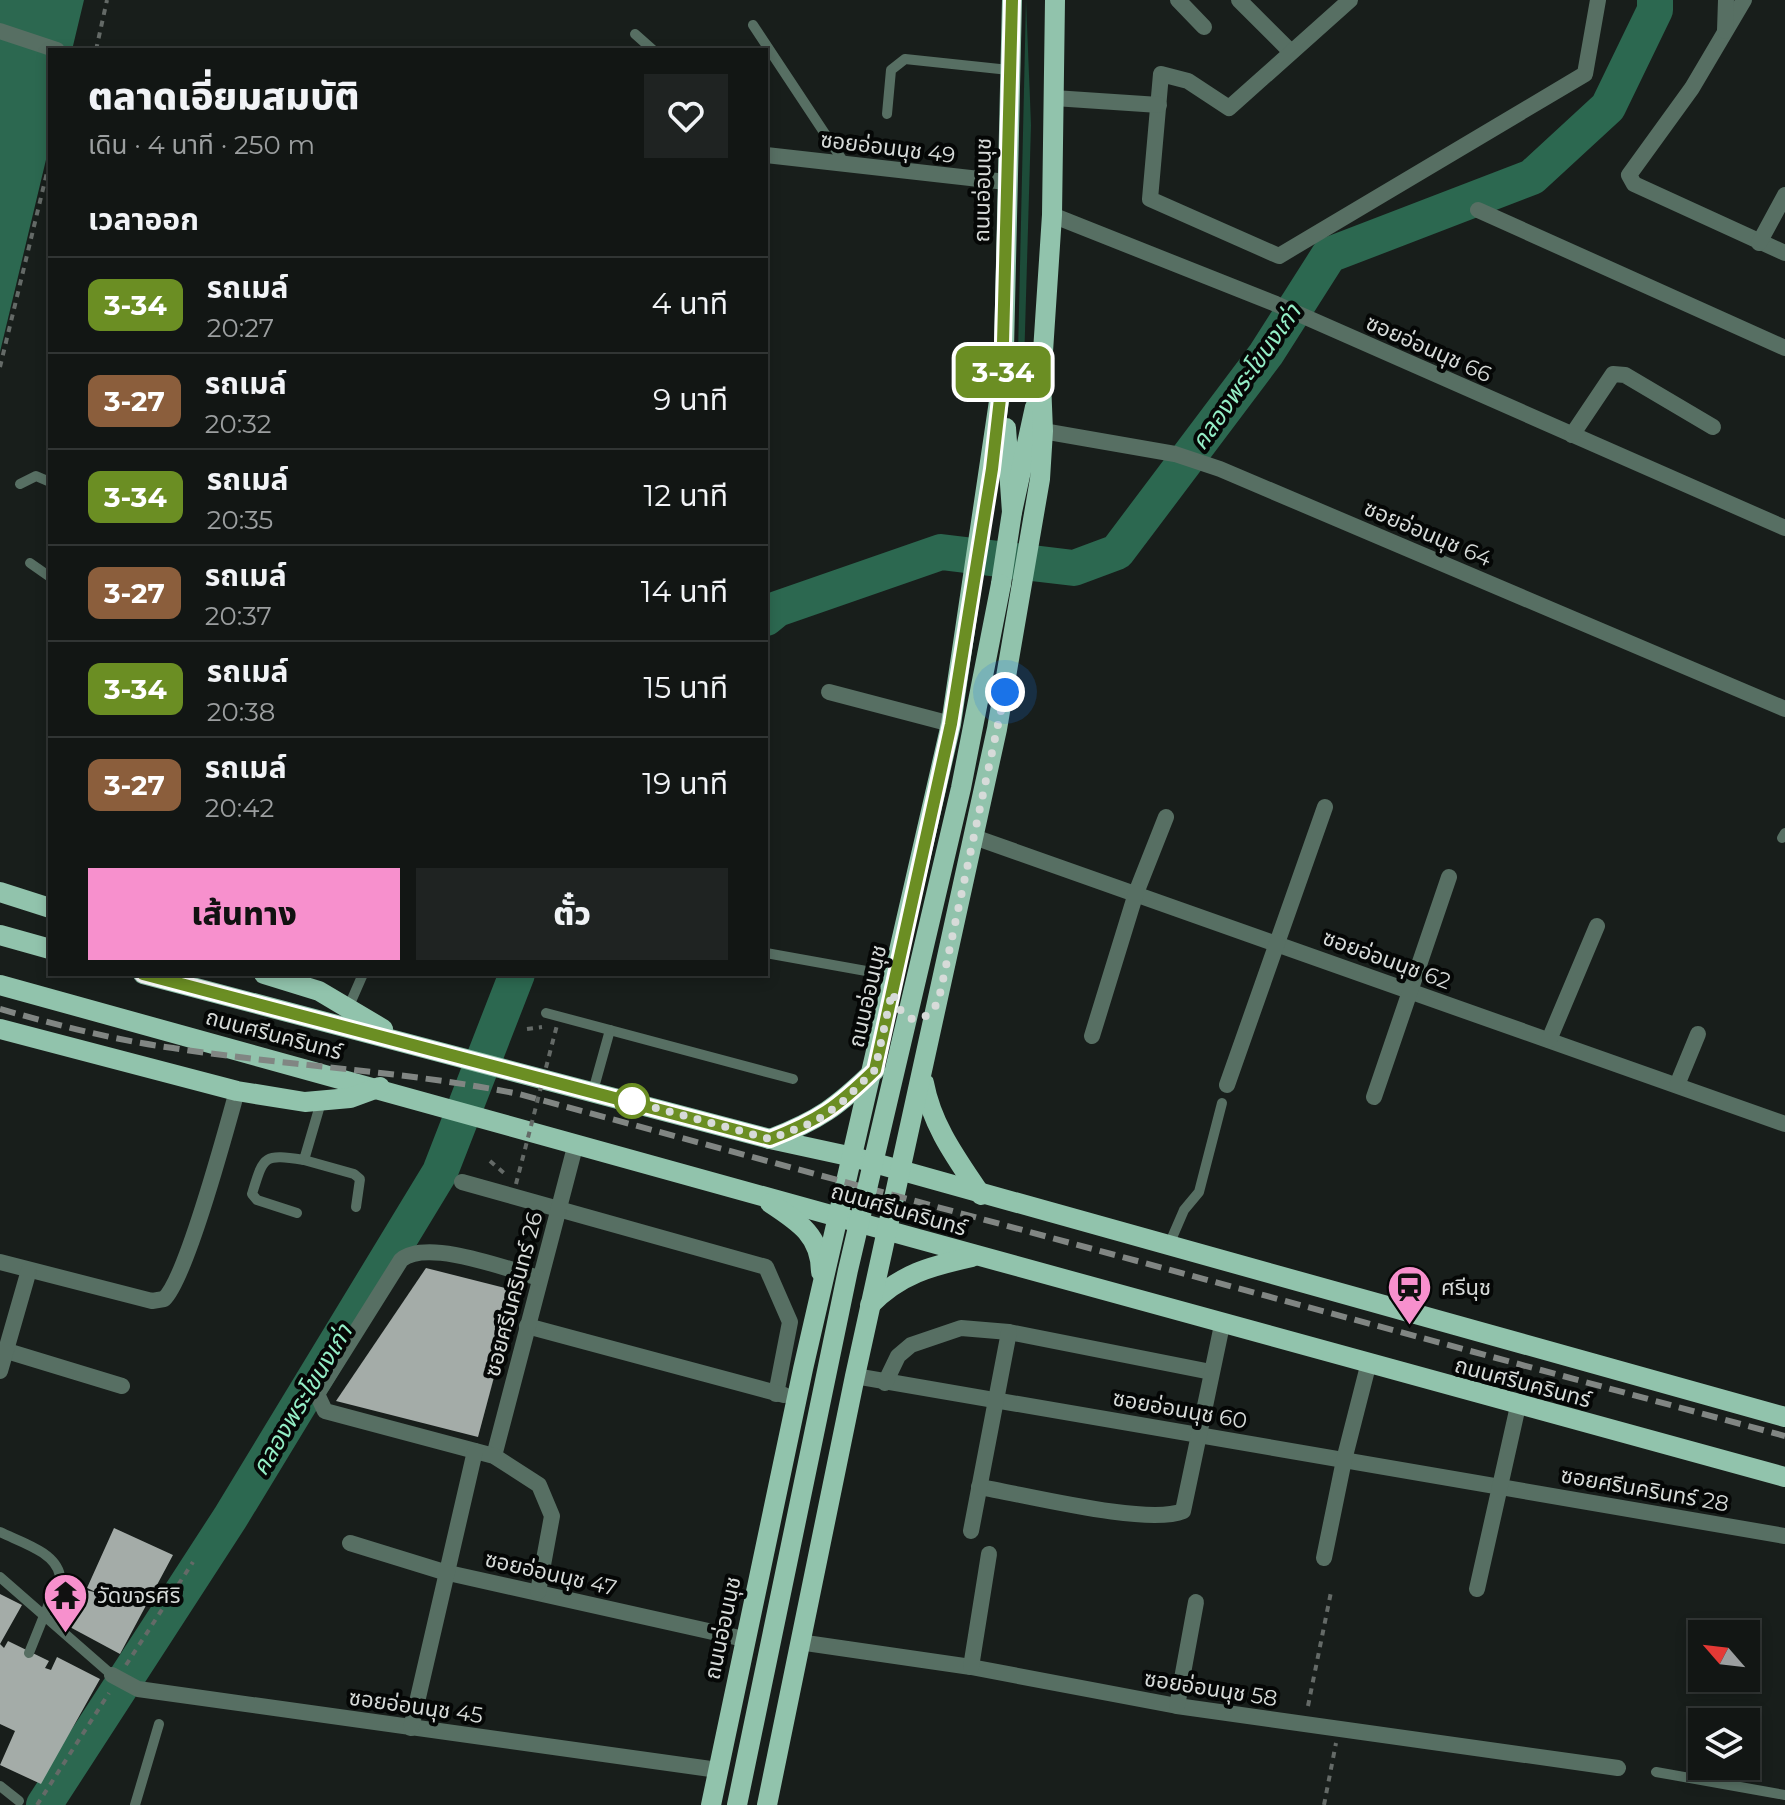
<!DOCTYPE html>
<html lang="th">
<meta charset="utf-8">
<style>
body{margin:0;font-family:Montserrat,"Noto Sans Thai",sans-serif;background:#1f2322;color:#f1f3f6;height:100vh;display:flex;flex-direction:column;font-size:30px;white-space:nowrap}
*{box-sizing:border-box;margin:0}
p{font-size:26px;color:#9c9fa0}
.icon{flex:none;width:44px;height:44px;fill:none;stroke:currentColor;stroke-width:2;stroke-linecap:round;stroke-linejoin:round}
.map{position:relative;flex:1;overflow:hidden}
.side{position:absolute;left:48px;top:48px;width:720px;height:928px;display:flex;flex-direction:column;background:#121614;border-radius:0px;box-shadow:0 4px 12px #0003,0 0 0 2px #313534}
.side>*{flex:none}
.badge{padding:0 16px;border-radius:12px;font-size:28px;line-height:52px}
.needle{width:52px;rotate:298deg}
.fabs{position:absolute;left:1688px;top:1620px;display:grid;gap:16px}
.fabs a{display:grid;place-items:center;width:72px;height:72px;border-radius:0px;background:#121614;box-shadow:0 4px 12px #0003,0 0 0 2px #313534;font-size:40px}
.you{position:absolute;width:40px;height:40px;margin:-20px;border:6px solid #fff;border-radius:50%;background:#1a73e8;box-shadow:0 0 0 12px #1a73e833}
.map>.badge{position:absolute;translate:-50% -50%;box-shadow:0 0 0 4px #fff}
h2{padding:0 40px;font-size:30px;line-height:72px}
.round{display:grid;place-items:center;flex:none;width:84px;height:84px;border-radius:0px;background:#1f2322}
.head{display:flex;align-items:center;justify-content:space-between;height:136px;padding:0 40px}
h1{font-size:38px;font-weight:800;line-height:60px}
.action{display:flex;gap:16px;margin-top:auto;padding:16px 40px}
.action a{flex:1;height:92px;border-radius:0px;background:#f790cd;color:#111;font-size:32px;font-weight:800;line-height:92px;text-align:center}
.action a+a{background:#1f2322;color:#f1f3f6}
ul{padding:0;list-style:none}
li{display:flex;align-items:center;gap:24px;height:96px;padding:0 40px;border-top:2px solid #313534}
li div{flex:1}
li b{display:block;font-size:30px}
li em{font-style:normal}
li .badge{min-width:88px;font-weight:700;text-align:center}
.map>svg:first-child{display:block}
</style>
<div class="map">
<svg width="1785" height="1805" viewBox="0 0 1785 1805">
<rect width="100%" height="100%" fill="#181e1b"/>
<polygon fill="#1d4c39" points="1026,0 1031,125 1023,400 1017,399"/>
<polygon fill="#2c6850" points="0,0 84,0 72,50 50,50 50,143 0,352"/>
<g fill="none" stroke-linecap="round" stroke-linejoin="round">
<g stroke="#2c6850" stroke-width="36">
<polyline points="766,618 777,609 941,552 1074,568 1117,552 1266,354 1329,255 1532,177 1608,107 1655,10 1655,0"/>
<polyline points="44,1805 230,1518 440,1172 517,974"/>
</g>
</g>
<g fill="#a4aca8">
<polygon points="426,1268 517,1291 478,1437 336,1401"/>
<polygon points="114,1528 173,1555 120,1654 68,1626 86,1590 98,1593 87,1588"/>
<polygon points="0,1594 22,1605 0,1644 4,1648 8,1641 49,1661 45,1668 51,1670 57,1657 100,1679 41,1784 0,1765 15,1731 0,1724"/>
</g>
<g fill="none" stroke-linecap="round" stroke-linejoin="round">
<g stroke="#646a67" stroke-width="4" stroke-dasharray="6 6" stroke-linecap="butt">
<polyline points="96,50 107,0"/>
<polyline points="0,367 50,160"/>
<polyline points="527,1029 542,1027"/>
<polyline points="490,1161 505,1174"/>
<polyline points="126,1665 193,1562"/>
<polyline points="1308,1706 1331,1592"/>
<polyline points="37,1805 109,1693"/>
<polyline points="1324,1805 1336,1743"/>
</g>
<g stroke="#576f63" stroke-width="10">
<polyline points="753,25 845,164"/>
<polyline points="635,34 653,50"/>
<polyline points="887,114 891,70 905,59 1009,70"/>
<polyline points="20,484 36,476 50,482"/>
<polyline points="30,563 50,577"/>
<polyline points="1782,838 1785,833"/>
<polyline points="766,953 894,976"/>
<polyline points="349,1006 363,974"/>
<polyline points="546,1013 793,1079"/>
<polyline points="593,1091 610,1030"/>
<polyline points="304,1160 354,1174 360,1179 356,1207"/>
<path d="M 297,1213 L 257,1200 L 252,1194 C 264,1155 263,1154 304,1160 L 321,1102"/>
<polyline points="1168,1247 1184,1210 1199,1192 1222,1103"/>
<path d="M 0,1532 C 20,1542 56,1552 60,1576 L 29,1653"/>
<polyline points="0,1577 112,1675"/>
<polyline points="1656,1772 1785,1795"/>
<polyline points="0,1786 19,1801"/>
<polyline points="135,1805 159,1724"/>
</g>
<g stroke="#576f63" stroke-width="16">
<polyline points="1178,0 1204,27"/>
<polyline points="1239,0 1291,52"/>
<polyline points="1350,0 1229,108 1188,81 1161,74 1150,199 1279,256 1585,74 1598,0"/>
<polyline points="1744,0 1692,88 1629,175 1634,184 1785,253"/>
<polyline points="0,31 57,50"/>
<polyline points="1725,31 1726,0"/>
<polyline points="1054,98 1159,105"/>
<polyline points="766,155 1006,182"/>
<polyline points="1478,210 1785,348"/>
<polyline points="1052,215 1276,304 1785,528"/>
<polyline points="1759,243 1785,195"/>
<polyline points="1043,431 1175,454 1220,469 1785,709"/>
<polyline points="1572,435 1613,374 1625,375 1713,427"/>
<polyline points="829,692 951,724"/>
<polyline points="974,837 1785,1124"/>
<polyline points="1092,1036 1136,893 1166,817"/>
<polyline points="1549,1040 1597,926"/>
<polyline points="1227,1085 1325,807"/>
<polyline points="1677,1085 1698,1034"/>
<polyline points="1374,1097 1449,877"/>
<polyline points="462,1182 766,1267 790,1322 776,1394"/>
<path d="M 0,1262 L 152,1301 L 164,1299 C 186,1279 227,1127 237,1091"/>
<polyline points="527,1326 784,1395"/>
<polyline points="7,1351 122,1386"/>
<polyline points="0,1371 29,1270"/>
<polyline points="855,1376 1785,1536"/>
<polyline points="885,1383 898,1356 911,1345 961,1328 1009,1332 1211,1372"/>
<polyline points="494,1456 576,1143"/>
<path d="M 979,1487 C 1023,1494 1147,1526 1183,1511 L 1222,1325"/>
<polyline points="971,1531 1009,1332"/>
<polyline points="350,1543 444,1572 744,1639"/>
<polyline points="1324,1558 1344,1460 1368,1366"/>
<polyline points="1477,1589 1518,1406"/>
<path d="M 538,1592 L 552,1516 L 539,1485 L 494,1456 L 325,1411 L 317,1394 L 401,1260 C 427,1238 507,1269 539,1278"/>
<polyline points="799,1642 971,1667 1177,1706 1618,1768"/>
<polyline points="971,1667 989,1554"/>
<polyline points="112,1675 138,1689 718,1770"/>
<polyline points="1177,1706 1196,1602"/>
<polyline points="411,1728 475,1451"/>
</g>
<g stroke="#91c3ac" stroke-width="20">
<polyline points="1003,392 1012,0"/>
<polyline points="1006,428 1012,512"/>
<polyline points="1001,584 1012,512 1035,407"/>
<polyline points="0,892 50,908"/>
<polyline points="0,935 50,949"/>
<polyline points="143,974 770,1139 853,1157 1785,1417"/>
<polyline points="264,974 319,991 383,1029"/>
<path d="M 0,985 C 596,1147 1188,1318 1785,1477"/>
<polyline points="0,1029 237,1091 305,1102 350,1098 380,1087"/>
<path d="M 924,1083 C 932,1126 957,1159 981,1195"/>
<path d="M 770,1139 C 819,1120 837,1107 875,1070"/>
<path d="M 770,1203 C 799,1222 821,1236 821,1272"/>
<path d="M 870,1305 C 900,1274 931,1266 972,1257"/>
<polyline points="711,1805 803,1369 951,724 1002,381"/>
<polyline points="767,1805 855,1376 997,729 1040,479 1043,431 1041,382 1052,215 1055,0"/>
</g>
<path stroke="#818683" stroke-width="6" stroke-dasharray="16 8" stroke-linecap="butt" d="M 0,1009 C 57,1025 114,1040 173,1048 C 288,1066 405,1071 519,1094 L 1785,1436"/>
<polyline stroke="#646a67" stroke-width="4" stroke-dasharray="6 6" stroke-linecap="butt" points="516,1184 557,1025"/>
<polyline stroke="#91c3ac" stroke-width="20" points="737,1805 848,1270 961,788 1001,584"/>
</g>
<g fill="none" stroke-linecap="round" stroke-linejoin="round">
<defs>
<path id="line" d="M 143,974 L 770,1139 C 819,1120 837,1107 875,1070 L 951,724 L 992,469 L 1002,381 L 1012,0"/>
</defs>
<use href="#line" stroke="#fff" stroke-width="18"/>
<use href="#line" stroke="#6b8e23" stroke-width="12"/>
<polyline stroke="#d7dbd9" stroke-width="8" stroke-dasharray="0 14.4" points="632,1101 623,1099 770,1139 816,1121 840,1104 875,1070 892,992 901,1011 912,1019 926,1016 938,1003 1005,692"/>
</g>
<defs>
<symbol id="station-pin" viewBox="-11 -11 22 30"><path d="M0 17L-7.5 6A9.5 9.5 0 1 1 7.5 6Z" fill="#f790cd" stroke="#050706"/><path d="M-3-6H3Q5-6 5-4V2Q5 4 3 4L4.5 6H3L1.5 4h-3L-3 6H-4.5L-3 4Q-5 4-5 2V-4Q-5-6-3-6ZM-3.5-4v3h7v-3ZM-3.5 1v1.5H-2V1ZM2 1v1.5H3.5V1Z" fill="#111"/></symbol>
<symbol id="temple-pin" viewBox="-11 -11 22 30"><path d="M0 17L-7.5 6A9.5 9.5 0 1 1 7.5 6Z" fill="#f790cd" stroke="#050706"/><path d="M0-6L5-2H3V0L6.5 2.5H4V6H1.5V3h-3V6H-4V2.5H-6.5L-3 0V-2H-5Z" fill="#111"/></symbol>
</defs>
<g fill-rule="evenodd">
<use href="#station-pin" x="1384" y="1262" width="51" height="69"/>
<use href="#temple-pin" x="40" y="1570" width="51" height="69"/>
</g>
<circle fill="#fff" stroke="#6b8e23" stroke-width="4" cx="632" cy="1101" r="16"/>
<g text-anchor="middle" stroke-width="8" stroke-linejoin="round" paint-order="stroke">
<g font-size="22" fill="#d7dbd9" stroke="#050706">
<text transform="translate(888 147) rotate(7)" y="8">ซอยอ่อนนุช 49</text>
<text transform="translate(982 190) rotate(-89)" y="8">ถนนอ่อนนุช</text>
<text transform="translate(1429 348) rotate(24)" y="8">ซอยอ่อนนุช 66</text>
<text transform="translate(1428 533) rotate(23)" y="8">ซอยอ่อนนุช 64</text>
<text transform="translate(1387 959) rotate(20)" y="8">ซอยอ่อนนุช 62</text>
<text transform="translate(867 996) rotate(-77)" y="8">ถนนอ่อนนุช</text>
<text transform="translate(274 1034) rotate(15)" y="8">ถนนศรีนครินทร์</text>
<text transform="translate(899 1209) rotate(16)" y="8">ถนนศรีนครินทร์</text>
<text transform="translate(513 1294) rotate(-75)" y="8">ซอยศรีนครินทร์ 26</text>
<text transform="translate(1523 1382) rotate(15)" y="8">ถนนศรีนครินทร์</text>
<text transform="translate(1180 1409) rotate(10)" y="8">ซอยอ่อนนุช 60</text>
<text transform="translate(1645 1489) rotate(10)" y="8">ซอยศรีนครินทร์ 28</text>
<text transform="translate(551 1573) rotate(13)" y="8">ซอยอ่อนนุช 47</text>
<text transform="translate(722 1628) rotate(-78)" y="8">ถนนอ่อนนุช</text>
<text transform="translate(1211 1688) rotate(9)" y="8">ซอยอ่อนนุช 58</text>
<text transform="translate(416 1706) rotate(8)" y="8">ซอยอ่อนนุช 45</text>
</g>
<g font-size="22" fill="#d7dbd9" stroke="#050706" text-anchor="start">
<text x="1441" y="1295">ศรีนุช</text>
<text x="97" y="1603">วัดขจรศิริ</text>
</g>
<g font-size="24" font-style="italic" fill="#94eec6" stroke="#050706">
<text transform="translate(1246 377) rotate(-55)" y="8">คลองพระโขนงเก่า</text>
<text transform="translate(302 1400) rotate(-59)" y="8">คลองพระโขนงเก่า</text>
</g>
</g>
</svg>
<div class="fabs">
<a><svg class="needle" viewBox="-14 -14 28 28"><path d="M0-13l5 13h-10z" fill="#e53935"/><path d="M0 13l5-13h-10z" fill="#9c9fa0"/></svg></a>
<a><svg class="icon" aria-label="layers" viewBox="0 0 24 24"><path d="M12 4l9 5-9 5-9-5zM3 14l9 5 9-5"/></svg></a>
</div>
<div class="you" style="left:1005px;top:692px"></div>
<b class="badge" style="left:1003px;top:372px;background:#6b8e23;color:#fff">3-34</b>
<section class="side">
<div class="head"><div><h1>ตลาดเอี่ยมสมบัติ</h1><p>เดิน · 4 นาที · 250 m</p></div><a class="round"><svg class="icon" aria-label="heart" viewBox="0 0 24 24"><path d="M12 20l-8-8c-3-5 5-10 8-4 3-6 11-1 8 4z"/></svg></a></div>
<h2>เวลาออก</h2>
<ul>
<li><span class="badge" style="background:#6b8e23;color:#fff">3-34</span><div><b>รถเมล์</b><p>20:27</p></div><em>4 นาที</em></li>
<li><span class="badge" style="background:#8b5e3c;color:#fff">3-27</span><div><b>รถเมล์</b><p>20:32</p></div><em>9 นาที</em></li>
<li><span class="badge" style="background:#6b8e23;color:#fff">3-34</span><div><b>รถเมล์</b><p>20:35</p></div><em>12 นาที</em></li>
<li><span class="badge" style="background:#8b5e3c;color:#fff">3-27</span><div><b>รถเมล์</b><p>20:37</p></div><em>14 นาที</em></li>
<li><span class="badge" style="background:#6b8e23;color:#fff">3-34</span><div><b>รถเมล์</b><p>20:38</p></div><em>15 นาที</em></li>
<li><span class="badge" style="background:#8b5e3c;color:#fff">3-27</span><div><b>รถเมล์</b><p>20:42</p></div><em>19 นาที</em></li>
</ul>
<div class="action"><a>เส้นทาง</a><a>ตั๋ว</a></div>
</section>
</div>
